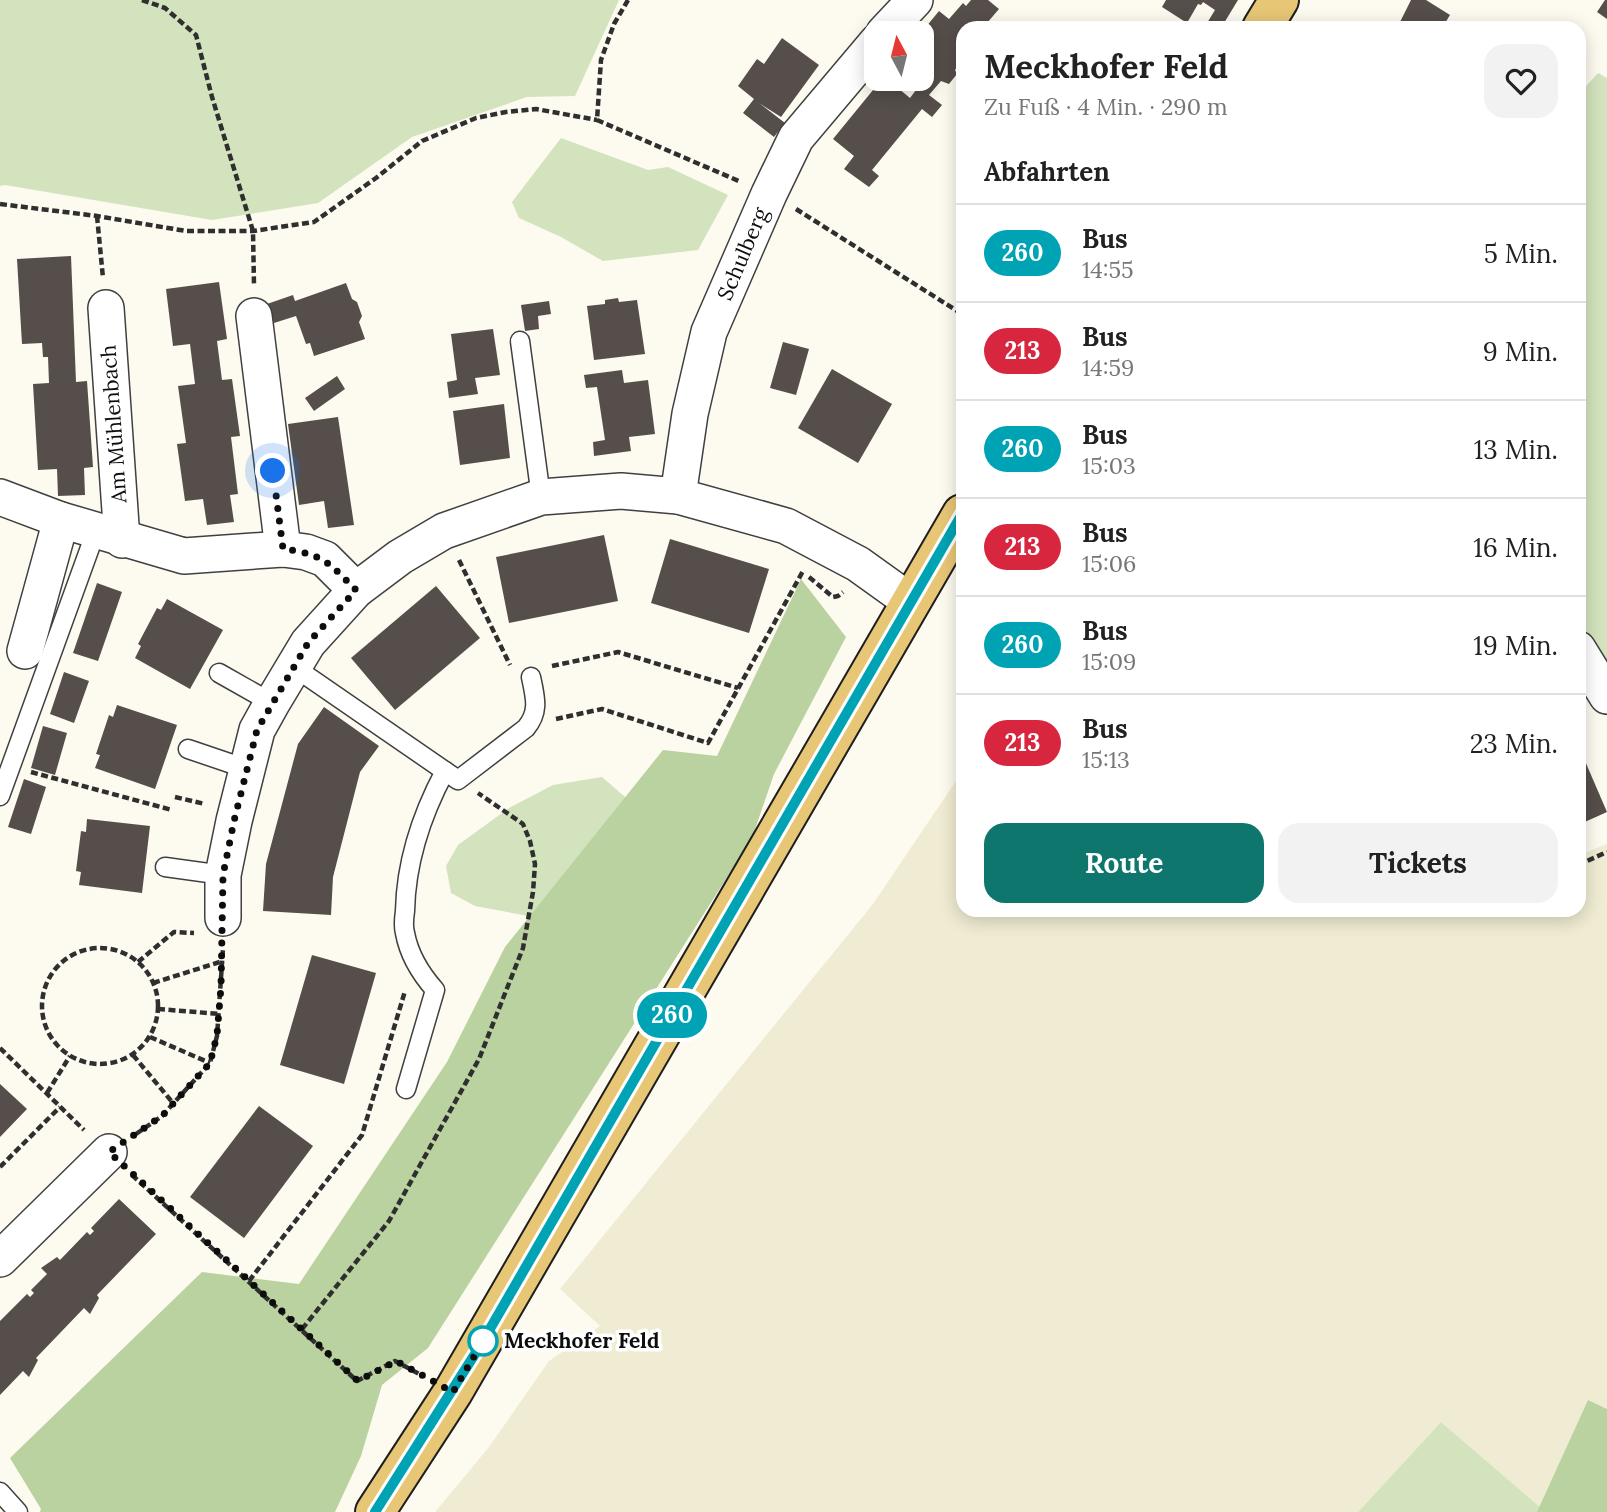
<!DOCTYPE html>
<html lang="de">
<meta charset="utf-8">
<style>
body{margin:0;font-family:Lora,serif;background:#f2f2f2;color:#222;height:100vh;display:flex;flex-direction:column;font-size:26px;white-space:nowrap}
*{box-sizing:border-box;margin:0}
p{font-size:23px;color:#767676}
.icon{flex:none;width:38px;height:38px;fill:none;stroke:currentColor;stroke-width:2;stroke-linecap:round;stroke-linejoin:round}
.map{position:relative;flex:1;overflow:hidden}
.details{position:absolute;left:956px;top:21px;width:630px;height:896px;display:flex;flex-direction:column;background:#fff;border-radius:21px;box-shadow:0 4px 18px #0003}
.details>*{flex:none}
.badge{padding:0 14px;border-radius:23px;font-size:24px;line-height:46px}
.needle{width:46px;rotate:353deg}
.controls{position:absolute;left:864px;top:21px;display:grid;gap:14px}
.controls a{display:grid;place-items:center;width:70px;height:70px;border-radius:14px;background:#fff;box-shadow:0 4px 18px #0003;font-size:35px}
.you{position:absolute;width:35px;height:35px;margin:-18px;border:5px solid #fff;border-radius:50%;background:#1a73e8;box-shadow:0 0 0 10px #1a73e833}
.map>.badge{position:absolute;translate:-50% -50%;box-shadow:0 0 0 4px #fff}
h2{padding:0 28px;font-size:26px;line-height:63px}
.round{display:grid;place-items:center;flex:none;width:74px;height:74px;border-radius:21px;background:#f2f2f2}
.overview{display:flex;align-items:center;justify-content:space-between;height:119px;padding:0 28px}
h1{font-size:33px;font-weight:700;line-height:52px}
.cta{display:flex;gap:14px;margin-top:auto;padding:14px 28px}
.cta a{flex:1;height:80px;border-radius:21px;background:#0f766e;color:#fff;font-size:28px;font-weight:700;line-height:80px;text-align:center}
.cta a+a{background:#f2f2f2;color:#222}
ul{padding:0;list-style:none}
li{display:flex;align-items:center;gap:21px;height:98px;padding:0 28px;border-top:2px solid #e0e0e0}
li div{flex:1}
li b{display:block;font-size:26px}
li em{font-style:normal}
li .badge{min-width:77px;font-weight:700;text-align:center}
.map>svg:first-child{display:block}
</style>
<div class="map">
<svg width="1607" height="1512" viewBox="0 0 1607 1512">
<rect width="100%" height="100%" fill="#fdfaf0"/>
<polygon fill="#f0ecd3" points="962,772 962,910 1578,910 1579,855 1607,844 1607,1409 1588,1400 1540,1507 1441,1422 1358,1512 435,1512 489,1447 549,1361 600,1326 560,1289 873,904"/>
<g fill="#d3e3bd">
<polygon points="0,0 619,0 575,96 527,97 412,137 318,203 212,220 5,185 0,186"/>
<polygon points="1598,73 1607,78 1607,674 1578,626 1578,95"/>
<polygon points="561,138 648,170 668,167 728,195 698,250 603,261 561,237 519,218 512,202"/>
<polygon points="602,777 640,810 565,923 475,906 451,893 446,866 458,845 509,808 553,785"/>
<polygon points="1441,1422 1540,1507 1537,1512 1358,1512"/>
</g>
<g fill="#b9d29f">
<polygon points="801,579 846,637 774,774 752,838 428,1348 382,1385 361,1456 335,1512 40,1512 41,1509 10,1458 202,1272 299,1284 447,1062 505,947 663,750 717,756"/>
<polygon points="1588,1400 1607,1409 1607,1512 1537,1512"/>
</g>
<g fill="#554e4b">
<polygon points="971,0 988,0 999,9 987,23 992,28 962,28 962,61 955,70 957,74 949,84 941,81 929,95 942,105 932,117 922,109 872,170 879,176 869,187 844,169 854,156 833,139 882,79 887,79 910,98 919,86 910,79 922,79 922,53 930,44 922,38 921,33 939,11 949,19 963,3 966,6"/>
<polygon points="1166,0 1238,0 1221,28 1204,28 1215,10 1203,2 1201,5 1198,4 1187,23 1162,7"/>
<polygon points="1411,0 1426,0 1450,15 1442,28 1397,28"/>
<polygon points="1605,0 1607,0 1607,19 1597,12"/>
<polygon points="782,38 819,65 781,117 759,103 785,123 774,137 743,113 754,99 738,86 757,59 764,64"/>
<polygon points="71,256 76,382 87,381 93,467 84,468 85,495 58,496 57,469 38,470 33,384 49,383 48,357 43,357 42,343 22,344 17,259"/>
<polygon points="219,282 227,339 217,341 222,380 232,379 240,436 231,437 238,494 230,495 234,522 207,525 203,499 185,501 177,444 186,443 178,386 195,384 190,344 173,346 166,289"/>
<polygon points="346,283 352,299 357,302 362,316 359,322 365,339 314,356 310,343 306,344 296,316 274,323 267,304 293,295 295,301"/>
<polygon points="618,298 619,302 637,300 645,354 594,360 587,306 605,304 605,300"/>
<polygon points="549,301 551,314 538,316 539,329 525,331 521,305"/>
<polygon points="493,329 500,375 475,378 478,394 449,398 447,382 457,380 451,334"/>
<polygon points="783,342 809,349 796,395 770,388"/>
<polygon points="832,369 892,404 858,463 798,428"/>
<polygon points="622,370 624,383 648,380 655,434 629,437 631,451 594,456 593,442 605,440 597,387 586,388 584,375"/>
<polygon points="337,376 345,389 314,411 305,398"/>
<polygon points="504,404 510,458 460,465 453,411"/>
<polygon points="338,417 354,525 328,528 324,501 299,505 288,424"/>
<polygon points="604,535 618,601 509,623 496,557"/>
<polygon points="670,539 769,569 749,633 651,603"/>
<polygon points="97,583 122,592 98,661 73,653"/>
<polygon points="436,586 480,638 395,710 351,658"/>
<polygon points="167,599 223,630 190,689 135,658 141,646 138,644 157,608 161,610"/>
<polygon points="64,672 89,681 74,723 50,714"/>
<polygon points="117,705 177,725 155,789 95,768 100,755 96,754 109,715 113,717"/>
<polygon points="324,707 379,746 360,772 333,877 331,915 263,911 266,864 298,744"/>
<polygon points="43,726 67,733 55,775 31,768"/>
<polygon points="1585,761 1607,812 1578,825 1578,764"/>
<polygon points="24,779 46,787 31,834 8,827"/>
<polygon points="87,819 150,826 142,893 79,885 81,872 76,871 81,831 86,832"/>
<polygon points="312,955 376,973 344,1084 280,1065"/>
<polygon points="0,1084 27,1109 0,1137"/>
<polygon points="259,1106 313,1146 244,1238 190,1197"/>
<polygon points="119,1199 156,1234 97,1295 99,1298 90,1314 84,1308 36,1358 38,1360 29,1377 23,1371 0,1395 0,1321 27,1294 30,1297 34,1293 31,1290 47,1274 41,1268 57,1257 60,1260 87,1232 90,1235 94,1231 91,1228"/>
</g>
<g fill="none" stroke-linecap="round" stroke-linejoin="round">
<defs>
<g id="lane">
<polyline points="520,341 541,497"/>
<path d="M 294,667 L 458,780 L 526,728 C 540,711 535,697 531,677"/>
<polyline points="219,673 272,703"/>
<polyline points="188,749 247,769"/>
<polyline points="0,796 96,531"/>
<polyline points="165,867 223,875"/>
<path d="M 406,1089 L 435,990 C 420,973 409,955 405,933 C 403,926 404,918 405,911 C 406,862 422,814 445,771"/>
<polyline points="0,1492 18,1512"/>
</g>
<g id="street">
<polyline points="884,33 915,0"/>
<polyline points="106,308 122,540"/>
<polyline points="254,316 283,549"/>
<polyline points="678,496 690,414 709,332 769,194 796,138 877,42"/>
<polyline points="0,497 61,520 184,556 283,549 306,552 325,559 356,590"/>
<polyline points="1578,649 1607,696"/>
<polyline points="25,651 61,520"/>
<polyline points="223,918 223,875 234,821 257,730 272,703 308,643 356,590 400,557 444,531 541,497 621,491 678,496 786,526 858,564 911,602"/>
<polyline points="0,1259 109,1152"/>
</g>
<g id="primary">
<polyline points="1262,28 1279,0"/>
<polyline points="375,1512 453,1392 962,514"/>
</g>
</defs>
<use href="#lane" stroke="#404040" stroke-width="21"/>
<use href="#street" stroke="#404040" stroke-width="38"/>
<use href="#primary" stroke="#1e1e1e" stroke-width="42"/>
<g stroke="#2f2f2f" stroke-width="4.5" stroke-dasharray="7 3.5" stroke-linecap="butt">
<polyline points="142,0 165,8 196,35 212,97 253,231 254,286"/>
<polyline points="628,0 614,24 601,60 597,120 741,182"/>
<polyline points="0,204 97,216 186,231 253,231 314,222 376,178 422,141 476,118 506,112 536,109 597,120"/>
<polyline points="796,209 962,314"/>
<polyline points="97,216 103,278"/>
<polyline points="459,560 510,665"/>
<polyline points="809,577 833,597 838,596 843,592"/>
<polyline points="552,666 618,652 738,688"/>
<polyline points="556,719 602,709 708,743 803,571"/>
<polyline points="31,772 172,810"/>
<polyline points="175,797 205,804"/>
<polyline points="1578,865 1607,852"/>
<circle cx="100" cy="1006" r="58"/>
<polyline points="138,962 174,932 194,933"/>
<polyline points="153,983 223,961"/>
<polyline points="158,1009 220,1014"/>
<polyline points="150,1037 210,1063"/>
<polyline points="0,1048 84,1130"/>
<polyline points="133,1055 173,1103"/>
<polyline points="47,1093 70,1056"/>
<polyline points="136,1134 162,1116 210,1063 217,1036 223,949"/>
<polyline points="0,1167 60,1107"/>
<polyline points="132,1175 357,1381 395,1361 423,1376"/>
<polyline points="249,1281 362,1135 405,991"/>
<polyline points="302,1329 389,1221 479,1059 523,948 533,892 535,864 530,841 523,824 478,793"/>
</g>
<use href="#lane" stroke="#fff" stroke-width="18"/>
<use href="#street" stroke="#fff" stroke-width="35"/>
<use href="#primary" stroke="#e7c676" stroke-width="38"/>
</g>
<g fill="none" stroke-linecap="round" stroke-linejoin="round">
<defs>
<polyline id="line" points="375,1512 480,1346 962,514"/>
</defs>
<use href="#line" stroke="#fff" stroke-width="16"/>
<use href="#line" stroke="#00a3b4" stroke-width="10"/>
<path stroke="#0d0d0d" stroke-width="7" stroke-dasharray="0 12.6" d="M 273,471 L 283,549 C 323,554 328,562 356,590 L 308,643 L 257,730 L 234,821 L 223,875 L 221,987 L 217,1035 L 210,1063 L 162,1116 L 109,1152 L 358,1381 L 396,1361 L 453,1392 L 483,1341"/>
</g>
<circle fill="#fff" stroke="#00a3b4" stroke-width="3.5" cx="483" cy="1341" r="14"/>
<g text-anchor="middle" stroke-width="7" stroke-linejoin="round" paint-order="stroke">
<g font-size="21" fill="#0d0d0d" stroke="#fff">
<text transform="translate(743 254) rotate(-67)" y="7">Schulberg</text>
<text transform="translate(114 424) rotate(-94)" y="7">Am Mühlenbach</text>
</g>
<g font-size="21" font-weight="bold" fill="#0d0d0d" stroke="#fff" text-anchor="start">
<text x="504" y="1348">Meckhofer Feld</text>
</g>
</g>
</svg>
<div class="controls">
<a><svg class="needle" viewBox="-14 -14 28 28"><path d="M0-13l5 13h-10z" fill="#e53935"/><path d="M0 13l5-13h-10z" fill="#767676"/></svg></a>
</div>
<div class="you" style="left:273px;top:471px"></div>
<b class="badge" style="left:672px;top:1015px;background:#00a3b4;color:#fff">260</b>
<section class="details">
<div class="overview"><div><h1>Meckhofer Feld</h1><p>Zu Fuß · 4 Min. · 290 m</p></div><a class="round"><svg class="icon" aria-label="heart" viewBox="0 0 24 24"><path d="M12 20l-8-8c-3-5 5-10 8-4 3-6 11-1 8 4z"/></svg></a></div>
<h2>Abfahrten</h2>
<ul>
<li><span class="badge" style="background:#00a3b4;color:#fff">260</span><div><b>Bus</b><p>14:55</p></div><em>5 Min.</em></li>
<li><span class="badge" style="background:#d7263d;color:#fff">213</span><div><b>Bus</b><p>14:59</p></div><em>9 Min.</em></li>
<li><span class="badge" style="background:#00a3b4;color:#fff">260</span><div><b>Bus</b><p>15:03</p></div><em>13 Min.</em></li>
<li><span class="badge" style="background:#d7263d;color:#fff">213</span><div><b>Bus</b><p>15:06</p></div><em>16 Min.</em></li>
<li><span class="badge" style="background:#00a3b4;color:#fff">260</span><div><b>Bus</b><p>15:09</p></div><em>19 Min.</em></li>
<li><span class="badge" style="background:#d7263d;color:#fff">213</span><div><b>Bus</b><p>15:13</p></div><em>23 Min.</em></li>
</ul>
<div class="cta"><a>Route</a><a>Tickets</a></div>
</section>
</div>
